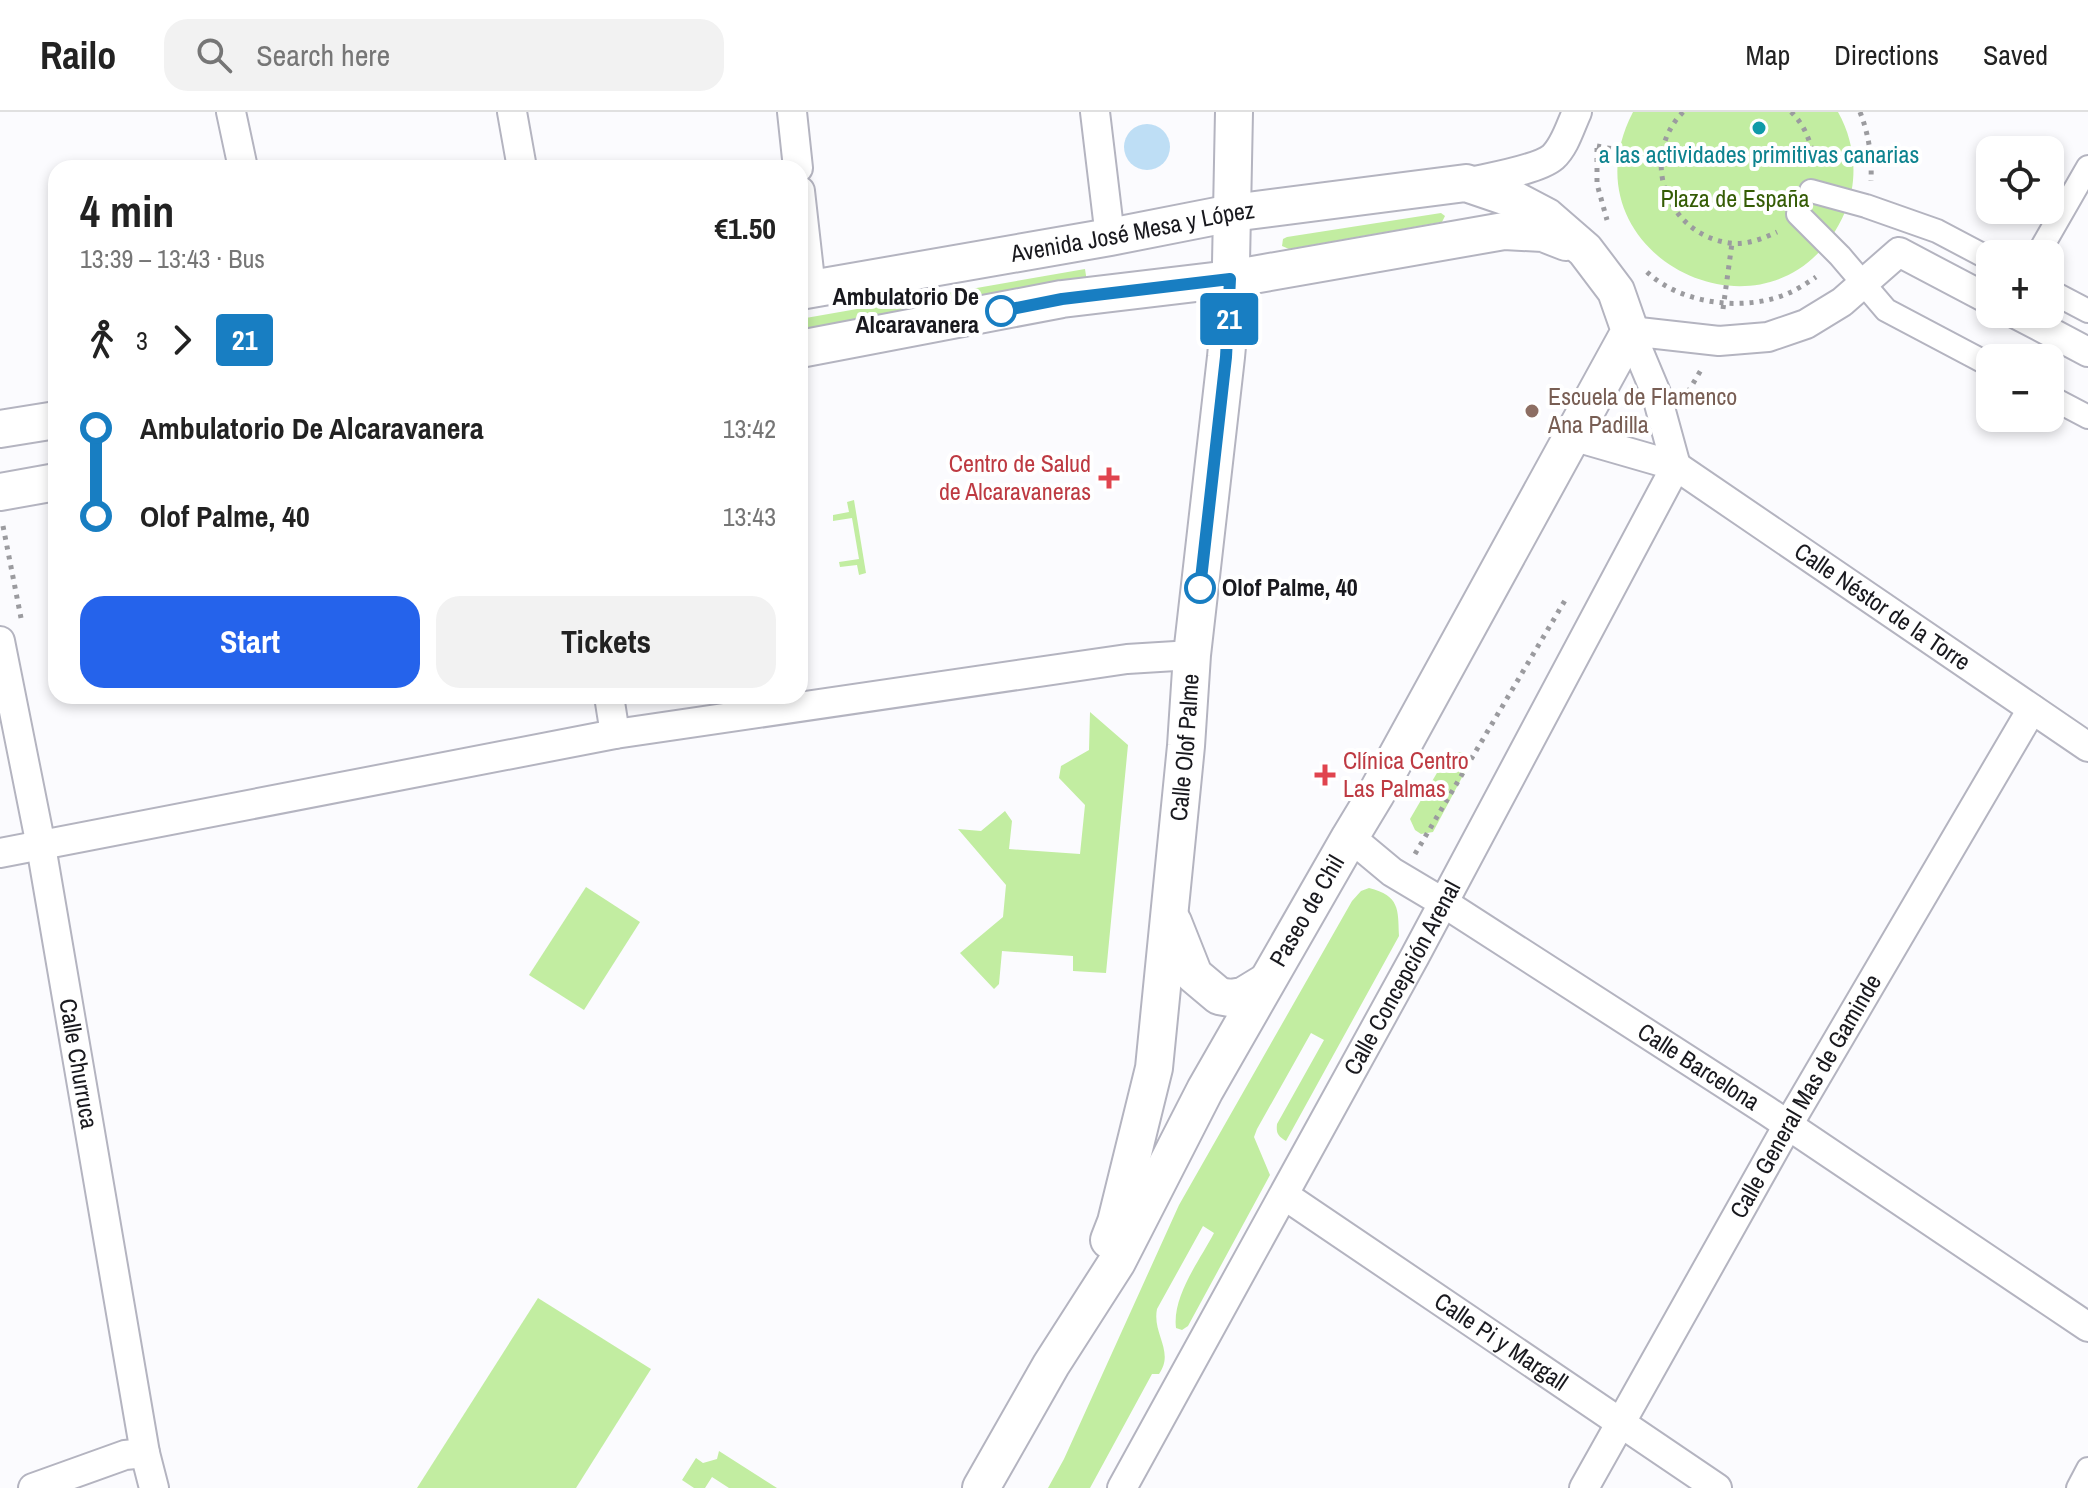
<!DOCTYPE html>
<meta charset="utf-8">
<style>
body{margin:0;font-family:"Archivo Narrow",sans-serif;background:#f2f2f2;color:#222;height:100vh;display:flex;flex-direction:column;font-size:30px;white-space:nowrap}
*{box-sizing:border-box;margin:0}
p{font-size:26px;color:#767676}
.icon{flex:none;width:44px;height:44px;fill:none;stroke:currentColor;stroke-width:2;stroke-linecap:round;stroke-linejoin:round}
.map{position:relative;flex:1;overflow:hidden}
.sheet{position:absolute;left:48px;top:48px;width:760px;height:544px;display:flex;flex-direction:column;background:#fff;border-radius:24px;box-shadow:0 4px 12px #0003}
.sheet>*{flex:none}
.badge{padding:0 16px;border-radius:6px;font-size:28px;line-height:52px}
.controls{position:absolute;left:1976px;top:24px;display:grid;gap:16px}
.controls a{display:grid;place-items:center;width:88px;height:88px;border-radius:16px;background:#fff;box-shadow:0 4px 12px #0003;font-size:40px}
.map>.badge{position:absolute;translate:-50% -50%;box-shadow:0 0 0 4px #fff}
.legs{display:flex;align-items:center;gap:12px;height:88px;padding:0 32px;font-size:26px}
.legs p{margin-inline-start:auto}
.summary{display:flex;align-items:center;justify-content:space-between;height:136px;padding:0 32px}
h1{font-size:44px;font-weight:800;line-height:60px}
.primary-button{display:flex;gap:16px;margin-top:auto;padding:16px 32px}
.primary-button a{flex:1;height:92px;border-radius:24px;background:#2563eb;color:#fff;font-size:32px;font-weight:800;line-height:92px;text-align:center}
.primary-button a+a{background:#f2f2f2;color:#222}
ul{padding:0 32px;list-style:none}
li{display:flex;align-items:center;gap:28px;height:88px;font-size:30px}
li i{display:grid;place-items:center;width:12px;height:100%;margin:0 10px;background:currentColor}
li i::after{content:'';width:20px;height:20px;margin:-10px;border:6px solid;border-radius:50%;background:#fff}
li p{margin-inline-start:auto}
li:first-child i{background:linear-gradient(#0000 50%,currentColor 0)}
li:last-child i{background:linear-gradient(currentColor 50%,#0000 0)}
header{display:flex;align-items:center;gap:48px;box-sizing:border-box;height:112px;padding:0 40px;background:#fff;border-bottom:2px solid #e0e0e0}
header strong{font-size:38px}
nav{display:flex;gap:44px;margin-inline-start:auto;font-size:28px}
.search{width:560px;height:72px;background:#f2f2f2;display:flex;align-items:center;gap:20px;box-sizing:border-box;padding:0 28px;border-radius:24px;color:#767676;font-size:30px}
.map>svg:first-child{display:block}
</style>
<header>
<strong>Railo</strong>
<div class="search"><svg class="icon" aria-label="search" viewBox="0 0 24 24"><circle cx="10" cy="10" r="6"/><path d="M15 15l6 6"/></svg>Search here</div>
<nav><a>Map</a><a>Directions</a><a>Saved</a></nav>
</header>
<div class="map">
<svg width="2088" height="1376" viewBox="0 0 2088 1376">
<rect width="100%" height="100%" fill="#fbfbfe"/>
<g fill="#c2eda1">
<path d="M 1633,0 L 1838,0 C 1855,30 1859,68 1845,100 C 1779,252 1557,146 1633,0 Z"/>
<polygon points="1441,101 1445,104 1442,110 1289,137 1282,134 1283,127 1287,125"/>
<polygon points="1085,157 1087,170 800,220 800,207"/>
<polygon points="854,388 866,461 859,463 857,453 840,455 839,450 859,447 852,406 833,409 833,403 849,400 847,390"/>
<polygon points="1090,600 1128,633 1106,861 1073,859 1073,844 1002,839 999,872 994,877 960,841 1003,805 1006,773 958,717 981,719 1005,699 1012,709 1009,737 1080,742 1085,693 1059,666 1061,654 1089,638"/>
<polygon points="1455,640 1461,640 1466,643 1468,654 1433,720 1421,722 1415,718 1410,707 1448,642"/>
<polygon points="586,775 640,810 584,898 529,863"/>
<path d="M 1369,776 C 1400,784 1398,797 1399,824 L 1286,1029 C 1278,1024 1276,1022 1277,1012 L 1324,928 L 1311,921 L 1257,1017 L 1254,1025 L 1270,1063 L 1188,1214 L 1182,1218 L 1176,1216 C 1172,1184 1200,1148 1214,1121 L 1203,1114 L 1157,1197 C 1152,1222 1175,1239 1159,1262 L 1152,1262 L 1090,1376 L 1048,1376 L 1064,1347 L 1179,1093 L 1352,789 L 1361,779 Z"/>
<polygon points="538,1186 651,1257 576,1376 417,1376"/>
<polygon points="719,1339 777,1376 729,1376 712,1365 705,1376 694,1376 682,1368 696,1346 703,1351 717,1347"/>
</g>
<circle fill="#bedef5" cx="1147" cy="35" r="23"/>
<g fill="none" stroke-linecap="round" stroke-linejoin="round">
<defs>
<g id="pedestrian">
<polyline points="1811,79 1866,94 1937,119 1990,147"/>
<polyline points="1798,102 1840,144 1886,198 1990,253"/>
<polyline points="2038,142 2088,55"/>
<polyline points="2050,179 2088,199"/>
<polyline points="2050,285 2088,305"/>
<polyline points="2078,1376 2088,1357"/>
</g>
<g id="minor">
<polyline points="231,0 243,56"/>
<polyline points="512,0 522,56"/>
<polyline points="792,0 798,56"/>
<polyline points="1095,0 1110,125"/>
<path d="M 1466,71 C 1486,66 1538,58 1553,45 C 1565,34 1570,15 1577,0"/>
<polyline points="800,79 811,177"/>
<polyline points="2016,202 2088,240"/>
<path id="s1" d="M 1572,324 L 1676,354 L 2088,635"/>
<polyline points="1676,354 1656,281 1630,219 1719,229 1768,225 1806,212 1842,190 1899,140 1990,188"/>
<path id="s2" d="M 0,529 L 41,734 L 145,1341 L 154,1376"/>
<polyline points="609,584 615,622"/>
<path id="s3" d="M 1350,725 L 1392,760 L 1444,791 L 1767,999 L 2088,1215"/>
<polyline points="0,741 615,622 1127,547 1192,543"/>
<path id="s4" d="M 1284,1083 L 1717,1376"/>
<polyline points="33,1376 125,1343 145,1341"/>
<path id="s5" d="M 1122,1376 L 1415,844 L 1676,354"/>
<path id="s6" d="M 1584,1376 L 1788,1013 L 2032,597"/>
</g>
<g id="tertiary">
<path id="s7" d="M 800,179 L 1110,125 L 1232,101 L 1466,71 L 1513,87 L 1547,105 L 1585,138 L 1616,179 L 1630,219 L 1376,682 L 1350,725 L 1205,978 L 1117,1150 L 1051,1253 L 981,1376"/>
<polyline points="800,237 1062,187 1230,167 1504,119 1543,121 1566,130"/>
<polyline points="0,317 56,308"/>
<polyline points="0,380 56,370"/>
<polyline points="1173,810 1194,863 1219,884 1230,886 1243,884 1266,870"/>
<path id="s8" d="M 1109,1128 L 1116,1110 L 1154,956 L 1186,634 L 1192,543 L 1226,245 L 1230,201 L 1234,0"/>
</g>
</defs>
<use href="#pedestrian" stroke="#b4b4c0" stroke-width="26"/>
<use href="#minor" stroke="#b4b4c0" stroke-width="32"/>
<use href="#tertiary" stroke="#b4b4c0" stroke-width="40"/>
<g stroke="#9b9b9f" stroke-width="5" stroke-dasharray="4 6" stroke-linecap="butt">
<path d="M 1683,0 C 1638,46 1667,123 1730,131 C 1747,133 1762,127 1777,120"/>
<path d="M 1791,0 C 1806,14 1811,32 1815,51"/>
<path d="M 1860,0 C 1869,23 1872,45 1871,69"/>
<polyline points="1597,34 1661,46"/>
<polyline points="1597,36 1597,72 1607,108"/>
<path d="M 1647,160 C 1682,193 1746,200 1789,181 C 1798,177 1807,171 1816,165"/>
<polyline points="1723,197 1732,131"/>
<polyline points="1688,280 1701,258"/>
<polyline points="3,414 21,506"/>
<polyline points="1415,742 1567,485"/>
</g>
<use href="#pedestrian" stroke="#fff" stroke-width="22"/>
<use href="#minor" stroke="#fff" stroke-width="28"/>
<use href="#tertiary" stroke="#fff" stroke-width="36"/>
</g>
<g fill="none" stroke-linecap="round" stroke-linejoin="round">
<defs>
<polyline id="line-1" points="1001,199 1062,187 1230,167 1226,245 1200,476"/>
</defs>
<use href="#line-1" stroke="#fff" stroke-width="18"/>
<use href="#line-1" stroke="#187ec2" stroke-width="12"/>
</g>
<circle fill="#0f9aa8" stroke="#fff" stroke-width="3" cx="1759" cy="16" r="8"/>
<g fill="#fff" stroke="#187ec2" stroke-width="4">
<circle cx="1001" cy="199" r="14"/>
<circle cx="1200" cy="476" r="14"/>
</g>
<circle fill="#8d6e63" stroke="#fff" stroke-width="3" cx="1532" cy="299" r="8"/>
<g fill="#e0444e" stroke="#fff" stroke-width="3">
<path d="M1105 354h8v8h8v8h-8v8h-8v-8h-8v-8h8z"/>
<path d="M1321 651h8v8h8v8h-8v8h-8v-8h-8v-8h8z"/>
</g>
<g text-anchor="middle" stroke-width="8" stroke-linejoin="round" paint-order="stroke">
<g font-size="24" fill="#0d838f" stroke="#fff">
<text x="1759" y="51">a las actividades primitivas canarias</text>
</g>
<g font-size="24" fill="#355c05" stroke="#fff">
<text x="1735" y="95">Plaza de España</text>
</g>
<g font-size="24" fill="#19191e" stroke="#fff">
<text dy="8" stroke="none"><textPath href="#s7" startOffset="338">Avenida José Mesa y López</textPath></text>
<text dy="8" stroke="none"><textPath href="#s1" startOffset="358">Calle Néstor de la Torre</textPath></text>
<text dy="8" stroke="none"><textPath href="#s8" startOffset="500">Calle Olof Palme</textPath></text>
<text transform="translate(1307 799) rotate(-60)" y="8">Paseo de Chil</text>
<text dy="8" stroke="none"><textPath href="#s5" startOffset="582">Calle Concepción Arenal</textPath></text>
<text dy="8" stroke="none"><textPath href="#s2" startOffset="430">Calle Churruca</textPath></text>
<text dy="8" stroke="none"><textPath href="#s3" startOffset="418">Calle Barcelona</textPath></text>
<text dy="8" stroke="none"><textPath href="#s6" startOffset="450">Calle General Mas de Gaminde</textPath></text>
<text dy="8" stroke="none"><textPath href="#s4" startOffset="262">Calle Pi y Margall</textPath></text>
</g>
<g font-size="24" font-weight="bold" fill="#19191e" stroke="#fff" text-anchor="end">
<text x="979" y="193">Ambulatorio De<tspan x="979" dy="28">Alcaravanera</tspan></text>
<text x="1222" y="484" text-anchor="start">Olof Palme, 40</text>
</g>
<g font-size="24" fill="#785e54" stroke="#fff" text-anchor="start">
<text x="1548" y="293">Escuela de Flamenco<tspan x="1548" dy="28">Ana Padilla</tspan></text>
</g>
<g font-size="24" fill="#be3a42" stroke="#fff" text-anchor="end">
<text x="1091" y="360">Centro de Salud<tspan x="1091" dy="28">de Alcaravaneras</tspan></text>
<text x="1343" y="657" text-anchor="start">Clínica Centro<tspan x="1343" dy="28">Las Palmas</tspan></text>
</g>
</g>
</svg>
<div class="controls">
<a><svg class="icon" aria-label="locate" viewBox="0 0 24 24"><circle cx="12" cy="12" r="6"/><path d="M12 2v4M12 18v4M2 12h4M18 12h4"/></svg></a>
<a>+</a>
<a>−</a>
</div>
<b class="badge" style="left:1229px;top:207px;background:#187ec2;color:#fff">21</b>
<section class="sheet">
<div class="summary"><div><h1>4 min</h1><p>13:39 – 13:43 · Bus</p></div><b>€1.50</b></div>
<div class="legs"><svg class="icon" aria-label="walk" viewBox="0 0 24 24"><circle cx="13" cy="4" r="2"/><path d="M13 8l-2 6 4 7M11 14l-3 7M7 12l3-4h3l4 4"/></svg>3<svg class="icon" aria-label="forward" viewBox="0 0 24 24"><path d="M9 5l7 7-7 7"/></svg><b class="badge" style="background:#187ec2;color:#fff">21</b></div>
<ul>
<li><i style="color:#187ec2"></i><b>Ambulatorio De Alcaravanera</b><p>13:42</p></li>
<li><i style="color:#187ec2"></i><b>Olof Palme, 40</b><p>13:43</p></li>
</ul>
<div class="primary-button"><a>Start</a><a>Tickets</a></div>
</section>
</div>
